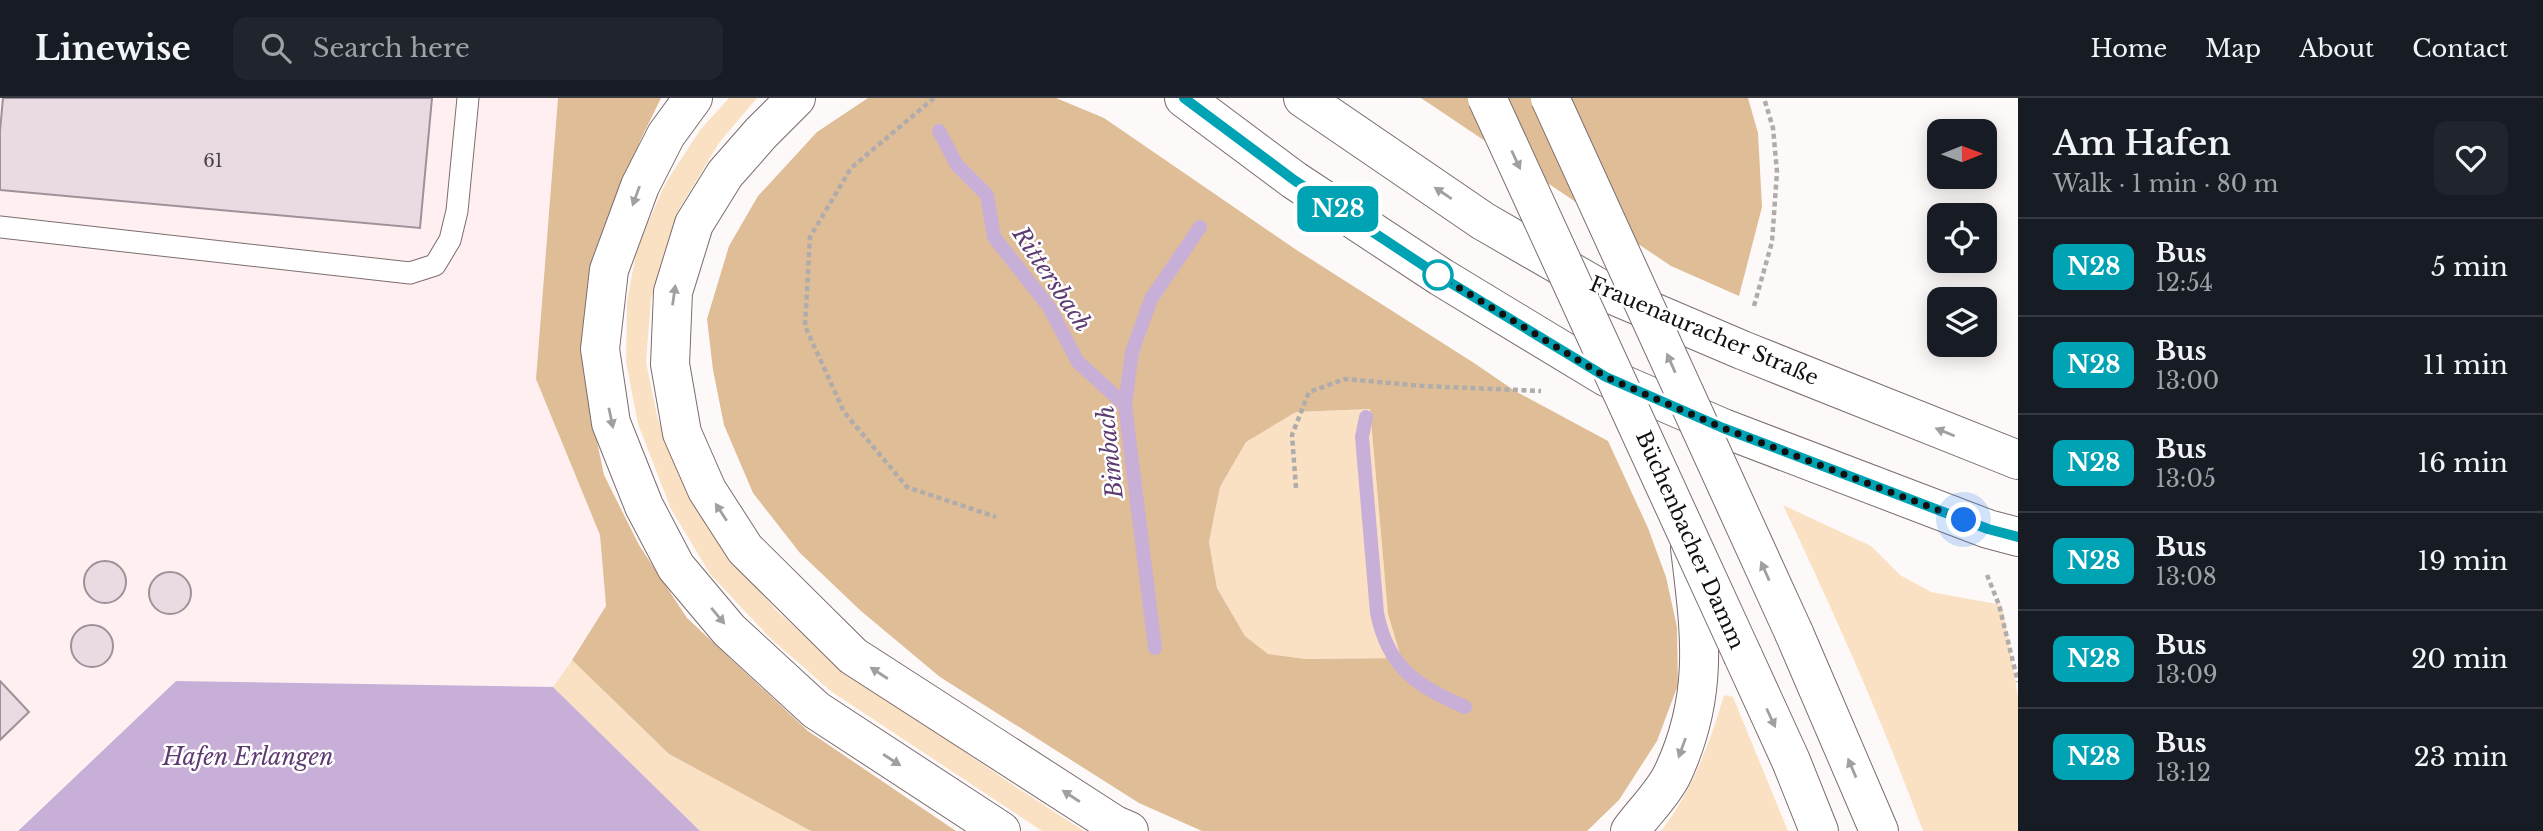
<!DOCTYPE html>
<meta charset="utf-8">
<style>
body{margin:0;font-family:"Libre Baskerville",serif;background:#20242c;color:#f1f3f6;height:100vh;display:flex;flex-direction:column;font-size:26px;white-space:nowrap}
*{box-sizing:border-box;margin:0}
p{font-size:23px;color:#9ea1a6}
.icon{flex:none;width:38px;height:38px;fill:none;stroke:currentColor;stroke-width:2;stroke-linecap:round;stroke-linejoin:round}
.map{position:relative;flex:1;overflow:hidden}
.panel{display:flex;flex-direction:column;background:#171b24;width:525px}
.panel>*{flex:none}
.badge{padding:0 14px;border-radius:10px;font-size:24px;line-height:46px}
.needle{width:46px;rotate:89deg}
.controls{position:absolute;left:1927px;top:21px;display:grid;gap:14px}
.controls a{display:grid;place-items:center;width:70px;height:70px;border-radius:14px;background:#171b24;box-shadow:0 4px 18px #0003;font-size:35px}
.you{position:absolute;width:35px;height:35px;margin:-18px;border:5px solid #fff;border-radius:50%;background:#1a73e8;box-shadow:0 0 0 10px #1a73e833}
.map>.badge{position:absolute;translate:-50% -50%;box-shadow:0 0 0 4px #fff}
.round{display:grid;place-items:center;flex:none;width:74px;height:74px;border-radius:14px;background:#20242c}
.overview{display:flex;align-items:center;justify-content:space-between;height:119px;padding:0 35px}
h1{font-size:33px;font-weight:600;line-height:52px}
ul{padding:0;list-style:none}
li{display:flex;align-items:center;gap:21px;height:98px;padding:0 35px;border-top:2px solid #363941}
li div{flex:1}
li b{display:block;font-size:26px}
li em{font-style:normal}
li .badge{min-width:77px;font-weight:700;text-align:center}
header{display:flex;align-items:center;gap:42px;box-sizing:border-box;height:98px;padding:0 35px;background:#171b24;border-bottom:2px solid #363941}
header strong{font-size:33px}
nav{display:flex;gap:38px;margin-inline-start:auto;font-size:24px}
.search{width:490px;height:63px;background:#20242c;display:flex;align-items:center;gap:18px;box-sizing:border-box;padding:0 24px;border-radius:14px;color:#9ea1a6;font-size:26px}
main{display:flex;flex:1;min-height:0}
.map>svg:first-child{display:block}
</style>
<header>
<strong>Linewise</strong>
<div class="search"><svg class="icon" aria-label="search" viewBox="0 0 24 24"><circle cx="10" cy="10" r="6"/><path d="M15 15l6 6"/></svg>Search here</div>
<nav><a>Home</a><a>Map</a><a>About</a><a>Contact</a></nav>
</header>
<main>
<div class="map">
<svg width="2018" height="733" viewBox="0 0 2018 733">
<rect width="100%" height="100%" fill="#fdf9f9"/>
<polygon fill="#ffeff0" points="0,0 558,0 536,281 600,437 606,508 553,589 176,583 16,733 0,733"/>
<g fill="#fbe1c4">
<polygon points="729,0 757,0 719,45 678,113 651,201 646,264 658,322 688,396 724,453 777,513 836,566 1016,689 1084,733 1042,733 832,594 770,540 710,476 671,411 638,326 626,264 627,203 637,150 665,86 700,32"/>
<polygon points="1370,311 1388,516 1401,560 1306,561 1268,556 1245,538 1217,490 1209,444 1220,389 1246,344 1296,314"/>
<path d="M 1783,407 L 1871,448 L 1900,477 L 1931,494 L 2002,507 L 2018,598 L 2018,733 L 1923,733 C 1882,622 1834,514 1783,407 Z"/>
<polygon points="572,562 669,656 811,733 700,733 553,589"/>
<path d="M 1724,597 L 1733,599 L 1788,733 L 1661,733 C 1692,693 1710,645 1724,597 Z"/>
</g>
<g fill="#dfbd97" fill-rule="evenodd">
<polygon points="558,0 661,0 640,43 594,170 588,300 604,377 639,447 687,520 808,633 956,733 811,733 669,656 572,562 606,508 600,437 536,281"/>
<path d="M 868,0 L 1056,0 L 1104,20 L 1295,151 L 1474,265 L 1515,293 L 1608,343 L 1648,430 L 1666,479 L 1677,529 L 1678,587 L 1657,643 L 1619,702 L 1587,733 L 1202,733 L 1139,705 L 940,579 L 861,513 L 800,455 L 753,395 L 724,327 L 713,272 L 707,221 L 729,148 L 758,98 L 817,34 ZM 1370,311 L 1388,516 L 1401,560 L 1306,561 L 1268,556 L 1245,538 L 1217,490 L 1209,444 L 1220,389 L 1246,344 L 1296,314 Z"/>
<polygon points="1421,0 1748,0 1758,35 1762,109 1739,198 1671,168"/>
</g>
<polygon fill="#c8afd8" points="176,583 553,589 700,733 18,733"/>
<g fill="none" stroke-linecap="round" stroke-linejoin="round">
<g stroke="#c8afd8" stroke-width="14">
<polyline points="939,33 957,67 987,97 994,139 1049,209 1078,264 1125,307"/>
<path d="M 1366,319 L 1362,339 L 1377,515 C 1388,570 1417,588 1465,609"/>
<polyline points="1155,550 1125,307 1132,254 1151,201 1200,129"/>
</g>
</g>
<g fill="#eadbe3" stroke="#9e9199" stroke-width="2">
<polygon points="3,0 432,0 420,130 0,92 0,33"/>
<circle cx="105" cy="484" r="21"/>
<circle cx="170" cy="495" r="21"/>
<circle cx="92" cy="548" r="21"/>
<polygon points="0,583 29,614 0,642"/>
</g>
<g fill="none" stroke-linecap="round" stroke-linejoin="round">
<defs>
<polyline id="service" points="0,129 410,175 435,167 450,142 457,113 468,0"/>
<g id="secondary">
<polyline points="693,0 666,37 640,88 609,172 600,251 611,325 644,408 676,469 729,532 816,612 1001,733"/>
<polyline points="796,0 761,35 725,76 694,126 673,194 670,266 682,335 707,392 745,451 853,558 1115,727 1129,733"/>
<polyline points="1184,0 1294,82 1441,179 1606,279 1723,330 1988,431 2018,439"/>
<polyline points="1303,0 1483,123 1606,194 1742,252 2018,362"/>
<polyline points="1794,535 1879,733"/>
<polyline points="1743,558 1791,663 1819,733"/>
<path d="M 1630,733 C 1643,715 1662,697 1672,677 C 1710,597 1700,534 1690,450"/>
</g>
</defs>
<use href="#service" stroke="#7c6d6e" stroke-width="23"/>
<use href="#secondary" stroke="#7c6d6e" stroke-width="40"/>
<g stroke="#b0acac" stroke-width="4.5" stroke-dasharray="5 3.5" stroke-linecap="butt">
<polyline points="934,0 851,70 810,139 805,228 844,314 907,389 996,419"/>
<polyline points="1754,208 1772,144 1777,74 1773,30 1764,0"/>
<polyline points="1296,390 1292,337 1309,294 1345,281 1423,288 1541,293"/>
<polyline points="1987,477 1999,507 2018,584"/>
</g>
<use href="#service" stroke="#fff" stroke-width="21"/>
<use href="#secondary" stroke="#fff" stroke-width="38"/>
<defs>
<g id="secondary-bridge">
<polyline points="1487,0 1743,558"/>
<polyline points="1550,0 1794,535"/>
</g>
</defs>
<use href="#secondary-bridge" stroke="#7c6d6e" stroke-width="40" stroke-linecap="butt"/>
<use href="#secondary-bridge" stroke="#fff" stroke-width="38"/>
</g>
<defs><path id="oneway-solid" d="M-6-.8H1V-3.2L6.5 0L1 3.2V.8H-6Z" transform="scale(1.75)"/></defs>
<g fill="#a19f9f">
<use href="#oneway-solid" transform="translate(1516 62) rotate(65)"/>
<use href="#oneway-solid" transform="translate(1443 95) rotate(-146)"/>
<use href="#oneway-solid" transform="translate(636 98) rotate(110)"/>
<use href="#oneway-solid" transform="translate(674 197) rotate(-82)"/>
<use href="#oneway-solid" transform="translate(1671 265) rotate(-114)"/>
<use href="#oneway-solid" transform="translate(611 320) rotate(78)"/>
<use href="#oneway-solid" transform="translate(1945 334) rotate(-158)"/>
<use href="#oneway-solid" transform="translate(721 414) rotate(-123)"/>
<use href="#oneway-solid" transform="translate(1765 473) rotate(-114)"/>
<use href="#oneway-solid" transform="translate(718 518) rotate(50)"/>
<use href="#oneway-solid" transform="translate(879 575) rotate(-147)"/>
<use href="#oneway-solid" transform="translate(1771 620) rotate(65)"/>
<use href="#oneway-solid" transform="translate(1682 650) rotate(110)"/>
<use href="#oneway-solid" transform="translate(892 662) rotate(33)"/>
<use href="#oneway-solid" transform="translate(1852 670) rotate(-113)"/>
<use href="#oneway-solid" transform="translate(1071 698) rotate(-147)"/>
</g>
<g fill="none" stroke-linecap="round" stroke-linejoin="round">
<defs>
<polyline id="line" points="1184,0 1294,82 1441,179 1606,279 1723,330 1988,431 2018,439"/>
</defs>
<use href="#line" stroke="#fff" stroke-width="16"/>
<use href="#line" stroke="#00a3b4" stroke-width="10"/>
<polyline stroke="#151010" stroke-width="7" stroke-dasharray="0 12.6" points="1438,177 1606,279 1723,330 1964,422"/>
</g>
<circle fill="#fff" stroke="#00a3b4" stroke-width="3.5" cx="1438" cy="177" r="14"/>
<g text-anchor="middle" stroke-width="5" stroke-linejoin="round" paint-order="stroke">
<g font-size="18" fill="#4a4345">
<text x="213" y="69">61</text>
</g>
<g font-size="21" fill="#151010" stroke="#fff">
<text transform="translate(1704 233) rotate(23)" y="7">Frauenauracher Straße</text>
<text transform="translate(1690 442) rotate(66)" y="7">Büchenbacher Damm</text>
</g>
<g font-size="23" font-style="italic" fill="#5d3b71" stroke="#fff">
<text transform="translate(1052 181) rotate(56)" y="8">Rittersbach</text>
<text transform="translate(1110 354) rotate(-96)" y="8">Bimbach</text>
<text x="248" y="667">Hafen Erlangen</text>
</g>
</g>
</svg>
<div class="controls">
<a><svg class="needle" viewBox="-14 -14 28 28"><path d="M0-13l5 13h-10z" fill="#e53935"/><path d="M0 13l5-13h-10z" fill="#9ea1a6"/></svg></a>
<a><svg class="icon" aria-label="locate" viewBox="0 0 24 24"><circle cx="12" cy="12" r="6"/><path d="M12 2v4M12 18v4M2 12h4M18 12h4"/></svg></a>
<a><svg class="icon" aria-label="layers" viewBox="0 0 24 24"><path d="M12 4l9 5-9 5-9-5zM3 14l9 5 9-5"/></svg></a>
</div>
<div class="you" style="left:1964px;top:422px"></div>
<b class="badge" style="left:1338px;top:111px;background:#00a3b4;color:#fff">N28</b>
</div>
<section class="panel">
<div class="overview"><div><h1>Am Hafen</h1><p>Walk · 1 min · 80 m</p></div><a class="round"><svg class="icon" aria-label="heart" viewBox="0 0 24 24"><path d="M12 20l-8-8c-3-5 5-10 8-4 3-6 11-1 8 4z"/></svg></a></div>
<ul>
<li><span class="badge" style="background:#00a3b4;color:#fff">N28</span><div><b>Bus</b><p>12:54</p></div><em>5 min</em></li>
<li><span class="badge" style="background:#00a3b4;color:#fff">N28</span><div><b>Bus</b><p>13:00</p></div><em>11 min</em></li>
<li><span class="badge" style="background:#00a3b4;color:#fff">N28</span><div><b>Bus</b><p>13:05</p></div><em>16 min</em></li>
<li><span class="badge" style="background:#00a3b4;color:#fff">N28</span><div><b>Bus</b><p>13:08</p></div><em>19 min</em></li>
<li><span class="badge" style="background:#00a3b4;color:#fff">N28</span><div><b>Bus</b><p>13:09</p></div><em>20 min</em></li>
<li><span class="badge" style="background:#00a3b4;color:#fff">N28</span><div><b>Bus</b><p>13:12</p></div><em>23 min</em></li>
</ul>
</section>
</main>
